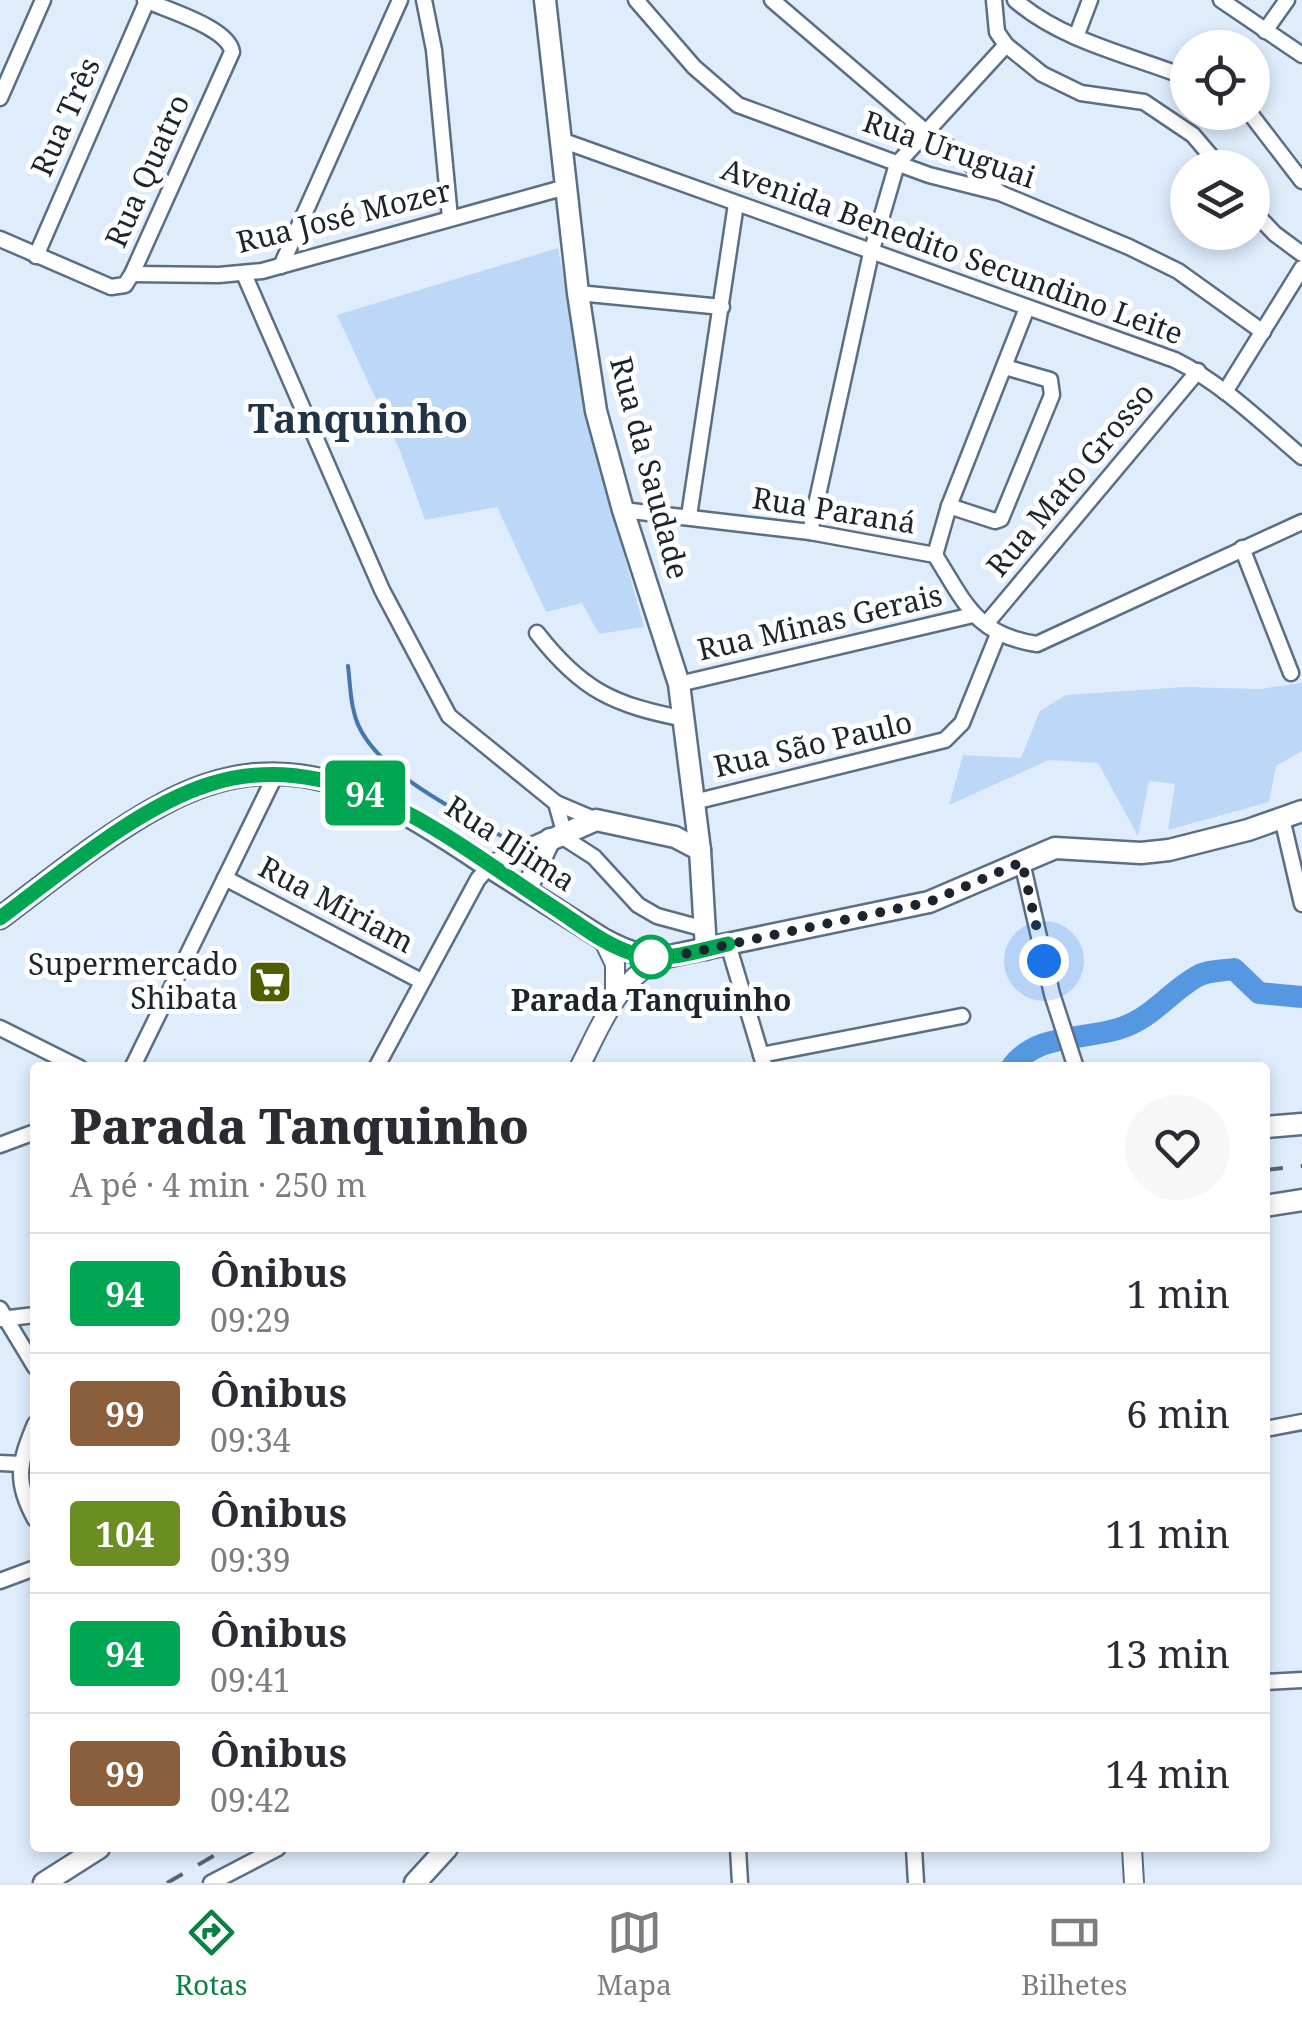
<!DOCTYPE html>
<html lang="pt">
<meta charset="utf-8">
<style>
body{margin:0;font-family:"Noto Serif",serif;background:#f7f7f7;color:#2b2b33;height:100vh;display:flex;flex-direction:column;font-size:38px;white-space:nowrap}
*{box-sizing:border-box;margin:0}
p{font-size:32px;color:#7c7c81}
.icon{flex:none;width:55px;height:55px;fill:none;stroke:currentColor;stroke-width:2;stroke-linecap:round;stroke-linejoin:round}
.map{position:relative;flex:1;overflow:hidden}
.drawer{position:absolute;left:30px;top:1062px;width:1240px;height:790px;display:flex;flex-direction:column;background:#fff;border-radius:10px;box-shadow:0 5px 15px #0003}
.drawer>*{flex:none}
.badge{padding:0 20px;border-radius:8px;font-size:35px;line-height:65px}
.fabs{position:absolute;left:1170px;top:30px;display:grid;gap:20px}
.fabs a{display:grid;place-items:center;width:100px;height:100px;border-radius:50%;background:#fff;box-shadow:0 5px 15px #0003;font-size:50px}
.you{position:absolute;width:50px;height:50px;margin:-25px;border:8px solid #fff;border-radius:50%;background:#1a73e8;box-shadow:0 0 0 15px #1a73e833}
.map>.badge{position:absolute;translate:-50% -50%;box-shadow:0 0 0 5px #fff}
.round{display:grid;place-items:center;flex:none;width:105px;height:105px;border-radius:52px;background:#f7f7f7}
.headline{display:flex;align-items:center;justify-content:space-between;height:170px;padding:0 40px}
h1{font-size:48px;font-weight:800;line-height:75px}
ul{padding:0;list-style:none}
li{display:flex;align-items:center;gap:30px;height:120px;padding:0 40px;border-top:2px solid #e1e1e2}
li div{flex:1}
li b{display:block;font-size:38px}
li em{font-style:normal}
li .badge{min-width:110px;font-weight:700;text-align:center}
.tabs{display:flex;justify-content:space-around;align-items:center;height:140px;border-top:2px solid #e1e1e2;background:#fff;font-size:28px;color:#7c7c81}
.tabs a{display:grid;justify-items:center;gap:5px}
.tabs .selected{color:#0b8043}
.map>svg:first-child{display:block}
</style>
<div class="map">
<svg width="1302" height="1883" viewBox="0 0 1302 1883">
<rect width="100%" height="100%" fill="#deecfc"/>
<g fill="#bdd8f7">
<polygon points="558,248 594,446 644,627 599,634 582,603 546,612 497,507 425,520 400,451 337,315"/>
<polygon points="1302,683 1302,751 1276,766 1269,802 1168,830 1175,784 1149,781 1138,836 1098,763 1049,760 949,805 963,755 1021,758 1040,711 1066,695 1185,687 1260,689"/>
</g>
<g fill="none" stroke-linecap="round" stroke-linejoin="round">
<path stroke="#4475ab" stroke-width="4" d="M 348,666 C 350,681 350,698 354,712 C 366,771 471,817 519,846"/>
<path stroke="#5598e1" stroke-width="22" d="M 1011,1068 C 1035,1034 1080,1040 1118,1029 C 1152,1019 1168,993 1196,977 C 1207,970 1222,971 1234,969 L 1259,993 L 1302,997"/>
<defs>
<g id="minor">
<polyline points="424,0 434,50 450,218"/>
<polyline points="636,0 694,67 738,105 929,175 1000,193 1129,247 1178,271 1263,332"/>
<polyline points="772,0 925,131 962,156 999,192"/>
<polyline points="994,0 997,32 1006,45 1042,74 1081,93 1144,102 1193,135 1221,168"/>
<path d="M 1015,0 C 1062,41 1130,55 1188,78"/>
<polyline points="1221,0 1302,55"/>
<polyline points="1265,31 1287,0"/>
<polyline points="1076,37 1090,0"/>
<polyline points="0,98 43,0"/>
<polyline points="1249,112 1302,181"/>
<path d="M 561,140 L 1175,360 C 1223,384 1262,423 1302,457"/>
<polyline points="1252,210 1275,234 1302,254"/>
<path d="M 0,239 L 111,287 L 125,285 L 132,274 L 232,52 C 229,28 167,10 145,0"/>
<polyline points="36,256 147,1"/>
<polyline points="281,266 400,0"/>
<polyline points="132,274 219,275 262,271 566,187"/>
<polyline points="244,274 382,590 449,716 556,803 596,820"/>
<polyline points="578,293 722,307"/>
<polyline points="1225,392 1302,268"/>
<polyline points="949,506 995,521 1001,519 1052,395 1050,380 1005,367"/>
<path d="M 623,510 L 810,532 L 935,555 C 965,603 976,635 1037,644 L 1302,522"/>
<polyline points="689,516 736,204"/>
<polyline points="810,532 871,253 897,164 1006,45"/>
<polyline points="1242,548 1291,673"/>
<polyline points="935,555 949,506 1027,308"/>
<polyline points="986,624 1198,371"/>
<path d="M 537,633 C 582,691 614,705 685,719"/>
<polyline points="679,684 973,615"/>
<polyline points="694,802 945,740 962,723 998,634"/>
<polyline points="556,803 566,839 594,857 638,905 657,916 705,929"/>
<polyline points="1282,818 1302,904"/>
<polyline points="1022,862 1052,994 1076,1068"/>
<polyline points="225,878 421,981"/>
<polyline points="728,944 765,1068"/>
<polyline points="0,1028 80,1068"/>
<polyline points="761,1055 962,1016"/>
<polyline points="132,1068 276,774"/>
<polyline points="376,1068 478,879 489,867"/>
<polyline points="0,1145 35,1132"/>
<polyline points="0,1309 35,1367"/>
<polyline points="1,1319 35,1315"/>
<path d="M 35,1424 C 19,1463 14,1481 35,1519"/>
<polyline points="1265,1429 1302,1422"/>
<polyline points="0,1463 21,1464"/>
<polyline points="0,1581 35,1568"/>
<polyline points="1265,1682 1302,1680"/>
<polyline points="738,1848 740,1883"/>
<polyline points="914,1848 916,1883"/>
<polyline points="211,1883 278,1848"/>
</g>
<g id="tertiary">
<polyline points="603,939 615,964 615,997"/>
<path d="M 579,1068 C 602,1024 617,978 665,957"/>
<polyline points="1132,1848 1134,1883"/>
</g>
<g id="secondary">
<polyline points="545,0 578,293 596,411 623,510 679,684 700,850 706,949"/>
<polyline points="489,867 596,820 675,837 700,850"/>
<polyline points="526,890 550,839"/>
<path d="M 0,918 C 52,879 105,835 163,804 C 287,737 376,792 480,861 C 521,887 562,913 603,939 C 624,950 640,957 665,957 L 929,902 L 1055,848 L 1141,853 L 1169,850 L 1248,830 L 1302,811"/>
<polyline points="1265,1127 1302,1124"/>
<polyline points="1265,1206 1302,1200"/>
<polyline points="44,1883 99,1848"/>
<polyline points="415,1883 447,1848"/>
</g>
</defs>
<use href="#minor" stroke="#5a6e85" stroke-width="19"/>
<use href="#tertiary" stroke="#5a6e85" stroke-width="22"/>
<use href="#secondary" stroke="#5a6e85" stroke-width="25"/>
<use href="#minor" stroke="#fff" stroke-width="14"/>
<use href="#tertiary" stroke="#fff" stroke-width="18"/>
<use href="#secondary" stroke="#fff" stroke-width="20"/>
<g stroke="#5a6470" stroke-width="4" stroke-dasharray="18 18" stroke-linecap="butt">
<polyline points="1265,1170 1302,1166"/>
<polyline points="167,1883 227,1848"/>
</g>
</g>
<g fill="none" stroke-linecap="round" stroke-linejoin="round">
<defs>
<path id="line" d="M 0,918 C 61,873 137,807 210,784 C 342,742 456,845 559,911 C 583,927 611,949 639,955 C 667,962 700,950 728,944"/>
</defs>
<use href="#line" stroke="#fff" stroke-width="22"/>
<use href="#line" stroke="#00a651" stroke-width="15"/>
<polyline stroke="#1c242e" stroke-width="10" stroke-dasharray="0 18" points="651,957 665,958 929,902 1022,862 1044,961"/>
</g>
<defs>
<symbol id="supermarket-square" viewBox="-11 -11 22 22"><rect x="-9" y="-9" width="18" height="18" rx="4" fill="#4f5e00" stroke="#fff"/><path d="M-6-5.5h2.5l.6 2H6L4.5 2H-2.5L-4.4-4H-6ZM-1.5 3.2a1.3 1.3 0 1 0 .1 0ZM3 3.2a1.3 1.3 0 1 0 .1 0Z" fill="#fff"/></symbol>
</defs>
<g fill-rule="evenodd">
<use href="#supermarket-square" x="245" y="957" width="50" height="50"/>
</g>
<circle fill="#fff" stroke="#00a651" stroke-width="5" cx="651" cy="957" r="20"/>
<g text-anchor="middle" stroke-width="10" stroke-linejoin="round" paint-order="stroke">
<g font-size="30" fill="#1c242e" stroke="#fff">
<text transform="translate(66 117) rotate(-66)" y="10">Rua Três</text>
<text transform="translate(949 150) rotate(19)" y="10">Rua Uruguai</text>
<text transform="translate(148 171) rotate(-66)" y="10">Rua Quatro</text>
<text transform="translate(344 217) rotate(-14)" y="10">Rua José Mozer</text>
<text transform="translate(952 252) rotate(20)" y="10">Avenida Benedito Secundino Leite</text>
<text transform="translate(649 468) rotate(75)" y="10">Rua da Saudade</text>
<text transform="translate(1071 480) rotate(-50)" y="10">Rua Mato Grosso</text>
<text transform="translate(834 511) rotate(9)" y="10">Rua Paraná</text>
<text transform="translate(820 623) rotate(-13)" y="10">Rua Minas Gerais</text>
<text transform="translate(813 745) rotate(-13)" y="10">Rua São Paulo</text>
<text transform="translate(510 844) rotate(33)" y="10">Rua Iljima</text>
<text transform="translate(336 905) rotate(28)" y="10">Rua Miriam</text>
</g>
<g font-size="30" fill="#1c242e" stroke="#fff" text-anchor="end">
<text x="238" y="975">Supermercado<tspan x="238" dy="34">Shibata</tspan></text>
</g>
<g font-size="30" font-weight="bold" fill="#1c242e" stroke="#fff">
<text x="651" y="1011">Parada Tanquinho</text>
</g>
<g font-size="40" font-weight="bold" fill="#213347" stroke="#fff">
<text x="358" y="433">Tanquinho</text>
</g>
</g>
</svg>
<div class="fabs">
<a><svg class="icon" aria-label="locate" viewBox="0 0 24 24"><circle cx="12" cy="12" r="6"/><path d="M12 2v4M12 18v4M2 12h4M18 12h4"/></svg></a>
<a><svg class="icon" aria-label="layers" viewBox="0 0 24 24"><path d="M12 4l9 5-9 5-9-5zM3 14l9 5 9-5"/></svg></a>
</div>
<div class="you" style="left:1044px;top:961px"></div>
<b class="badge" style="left:365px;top:793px;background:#00a651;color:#fff">94</b>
<section class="drawer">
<div class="headline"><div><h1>Parada Tanquinho</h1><p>A pé · 4 min · 250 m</p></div><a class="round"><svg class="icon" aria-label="heart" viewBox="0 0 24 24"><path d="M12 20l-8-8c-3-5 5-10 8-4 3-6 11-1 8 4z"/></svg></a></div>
<ul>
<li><span class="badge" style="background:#00a651;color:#fff">94</span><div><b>Ônibus</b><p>09:29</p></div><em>1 min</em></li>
<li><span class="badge" style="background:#8b5e3c;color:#fff">99</span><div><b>Ônibus</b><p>09:34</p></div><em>6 min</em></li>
<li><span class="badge" style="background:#6b8e23;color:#fff">104</span><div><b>Ônibus</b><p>09:39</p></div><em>11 min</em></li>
<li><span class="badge" style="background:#00a651;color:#fff">94</span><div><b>Ônibus</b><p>09:41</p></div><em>13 min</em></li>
<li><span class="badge" style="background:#8b5e3c;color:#fff">99</span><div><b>Ônibus</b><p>09:42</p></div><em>14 min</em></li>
</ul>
</section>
</div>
<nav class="tabs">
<a class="selected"><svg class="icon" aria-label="directions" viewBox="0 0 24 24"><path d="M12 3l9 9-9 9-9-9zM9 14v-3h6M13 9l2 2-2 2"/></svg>Rotas</a>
<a><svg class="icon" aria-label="map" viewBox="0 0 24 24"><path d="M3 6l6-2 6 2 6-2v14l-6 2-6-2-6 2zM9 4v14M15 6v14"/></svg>Mapa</a>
<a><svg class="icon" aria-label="tickets" viewBox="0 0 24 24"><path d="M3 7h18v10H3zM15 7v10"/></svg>Bilhetes</a>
</nav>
